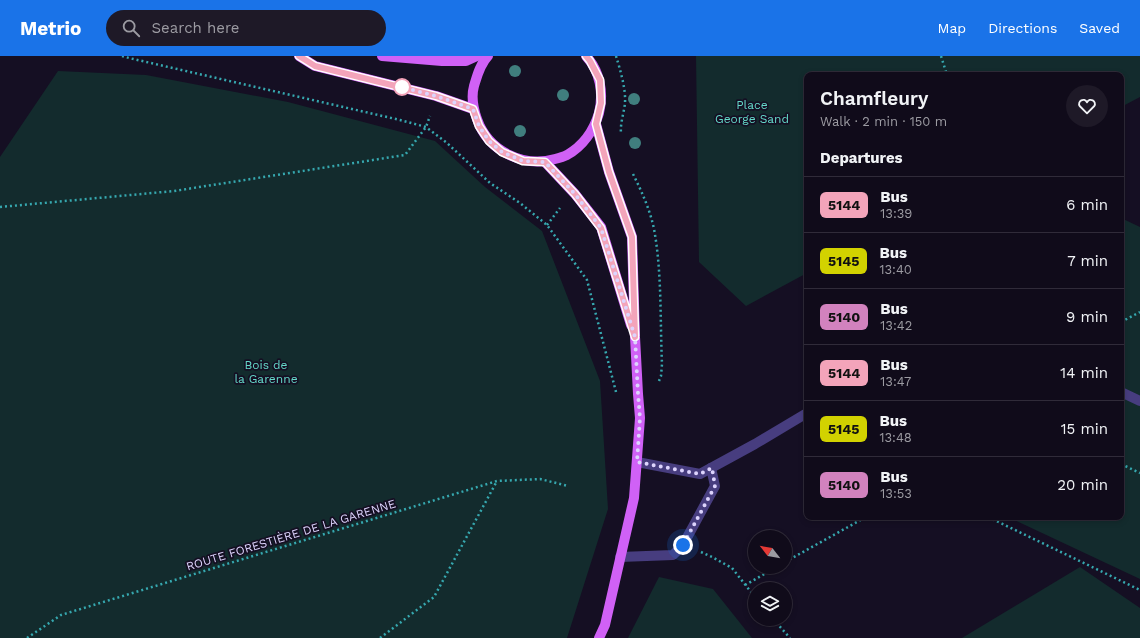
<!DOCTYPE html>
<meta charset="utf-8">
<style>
body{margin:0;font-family:"Work Sans",sans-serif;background:#1e1927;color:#f1f3f6;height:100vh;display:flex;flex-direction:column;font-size:15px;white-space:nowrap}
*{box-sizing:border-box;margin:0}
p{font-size:13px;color:#9c9ba2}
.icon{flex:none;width:22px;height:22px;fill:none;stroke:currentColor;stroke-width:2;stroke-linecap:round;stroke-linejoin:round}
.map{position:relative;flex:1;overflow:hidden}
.sheet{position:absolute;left:804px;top:16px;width:320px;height:448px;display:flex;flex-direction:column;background:#100b1a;border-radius:8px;box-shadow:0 2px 6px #0003,0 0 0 1px #302b39}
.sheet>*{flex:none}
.badge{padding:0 8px;border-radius:6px;font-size:14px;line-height:26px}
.needle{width:26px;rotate:301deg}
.tools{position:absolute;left:748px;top:474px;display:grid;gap:8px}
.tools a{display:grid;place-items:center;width:44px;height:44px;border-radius:50%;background:#100b1a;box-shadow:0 2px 6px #0003,0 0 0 1px #302b39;font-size:20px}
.you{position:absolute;width:20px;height:20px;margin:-10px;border:3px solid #fff;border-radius:50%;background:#1a73e8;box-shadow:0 0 0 6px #1a73e833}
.map>.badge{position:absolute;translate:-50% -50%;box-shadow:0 0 0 2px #fff}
h2{padding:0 16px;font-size:15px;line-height:36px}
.round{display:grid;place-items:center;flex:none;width:42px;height:42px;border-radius:21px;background:#1e1927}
.head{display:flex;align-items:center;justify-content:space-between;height:68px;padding:0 16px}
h1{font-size:19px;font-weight:600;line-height:30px}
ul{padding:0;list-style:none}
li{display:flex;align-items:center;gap:12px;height:56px;padding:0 16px;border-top:1px solid #302b39}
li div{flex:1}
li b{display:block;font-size:15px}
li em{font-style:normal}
li .badge{min-width:44px;font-weight:700;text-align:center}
header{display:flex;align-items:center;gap:24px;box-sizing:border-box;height:56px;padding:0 20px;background:#1a73e8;color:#fff}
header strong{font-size:19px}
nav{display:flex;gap:22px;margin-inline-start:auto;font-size:14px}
.search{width:280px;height:36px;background:#1e1927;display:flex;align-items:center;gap:10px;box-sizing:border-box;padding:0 14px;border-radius:22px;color:#9c9ba2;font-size:15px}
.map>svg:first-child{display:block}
</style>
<header>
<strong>Metrio</strong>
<div class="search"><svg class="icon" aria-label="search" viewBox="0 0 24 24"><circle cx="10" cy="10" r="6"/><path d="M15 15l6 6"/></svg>Search here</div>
<nav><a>Map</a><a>Directions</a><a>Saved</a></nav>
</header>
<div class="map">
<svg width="1140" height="582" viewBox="0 0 1140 582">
<rect width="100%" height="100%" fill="#150f23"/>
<g fill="#132b2d">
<polygon points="696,0 1140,0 1140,41 1121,51 1121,19 807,19 807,217 746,250 699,206"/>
<polygon points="58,15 146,19 288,46 435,85 485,131 542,175 600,325 608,453 567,582 0,582 0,101"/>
<polygon points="1121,162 1140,171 1140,523 1008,461 1121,461"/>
<polygon points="1080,511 1140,552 1140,582 962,582"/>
<polygon points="659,521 713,533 752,582 628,582"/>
</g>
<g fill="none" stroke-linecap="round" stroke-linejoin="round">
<g stroke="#36a8af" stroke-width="2.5" stroke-dasharray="2 3" stroke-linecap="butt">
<polyline points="122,0 129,2 400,64 426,71 447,87 490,127 520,147 547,169 587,224 616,336"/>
<path d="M 616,0 C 620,13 626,33 625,47 C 624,57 620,67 621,78"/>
<polyline points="941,0 947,19"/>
<path d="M 633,118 C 642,136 650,154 654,173 C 662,216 660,264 662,308 L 661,320 L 659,325"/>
<polyline points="0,151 174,135 405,99 426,71 430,60"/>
<polyline points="547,169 560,152"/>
<polyline points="1121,266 1140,256"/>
<polyline points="1121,408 1140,417"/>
<polyline points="988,461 1140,534"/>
<polyline points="701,496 712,501 732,512 755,541"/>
<polyline points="785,506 866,461"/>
<polyline points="745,529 777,511"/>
<polyline points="773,563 790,582"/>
<polyline points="27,582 61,559 497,425 540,423 568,430"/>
<polyline points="380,582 434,541 497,425"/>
</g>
<g stroke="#473d7f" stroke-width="10">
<polyline points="1121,336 1140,345"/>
<polyline points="637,406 700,418 755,388 807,357"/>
<polyline points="620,501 673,499 683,489 715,430 711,412"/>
</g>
<g stroke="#d061f6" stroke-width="10">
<polyline points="299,0 315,10 436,40 473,53"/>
<polyline points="382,0 442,5 466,5 477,0"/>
<path d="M 488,0 C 480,8 477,20 474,30 C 471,41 473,52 477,63 C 488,95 523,112 555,103 C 559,102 563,101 567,99 C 583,90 594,74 599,57 C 604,37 600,15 586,0"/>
<polyline points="596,68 609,116 632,181 635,281 638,338 640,362 634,442 605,569 599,582"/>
<polyline points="545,106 575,138 601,171 631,269"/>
</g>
</g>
<g fill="#407e7e">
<circle cx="515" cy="15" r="6"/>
<circle cx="563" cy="39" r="6"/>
<circle cx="634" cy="43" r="6"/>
<circle cx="520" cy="75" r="6"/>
<circle cx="635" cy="87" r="6"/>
</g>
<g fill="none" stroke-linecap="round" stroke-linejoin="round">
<defs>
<polyline id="line" points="299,0 315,10 436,40 473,53 479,70 489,85 502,96 523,105 545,106 575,138 601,172 635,281 632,181 609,116 596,68 601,47 600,24 590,5 586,0"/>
</defs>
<use href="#line" stroke="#fff" stroke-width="9"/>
<use href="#line" stroke="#f3a4ba" stroke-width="6"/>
<polyline stroke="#ddd4fd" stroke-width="4" stroke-dasharray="0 7.2" points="402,31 397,30 436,40 473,53 479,70 489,85 502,96 523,105 545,106 575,138 601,172 635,281 638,338 640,362 637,406 700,418 712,412 715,430 683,489"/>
</g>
<circle fill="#fff" stroke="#f3a4ba" stroke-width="2" cx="402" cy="31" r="8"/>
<g text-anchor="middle" stroke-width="3.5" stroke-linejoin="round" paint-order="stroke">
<g font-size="12" fill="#64d9c9" stroke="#150f23">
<text x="752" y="53">Place<tspan x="752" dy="14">George Sand</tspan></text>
<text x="266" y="313">Bois de<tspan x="266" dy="14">la Garenne</tspan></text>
</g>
<g font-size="12" fill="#ddd4fd" stroke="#150f23">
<text transform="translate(291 479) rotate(-17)" y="4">ROUTE FORESTIÈRE DE LA GARENNE</text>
</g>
</g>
</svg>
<div class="tools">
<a><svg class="needle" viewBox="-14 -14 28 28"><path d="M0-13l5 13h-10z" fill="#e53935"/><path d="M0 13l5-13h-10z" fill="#9c9ba2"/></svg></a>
<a><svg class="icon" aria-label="layers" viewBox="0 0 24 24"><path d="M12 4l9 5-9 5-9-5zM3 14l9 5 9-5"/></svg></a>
</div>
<div class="you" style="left:683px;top:489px"></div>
<section class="sheet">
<div class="head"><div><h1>Chamfleury</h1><p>Walk · 2 min · 150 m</p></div><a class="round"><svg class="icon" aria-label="heart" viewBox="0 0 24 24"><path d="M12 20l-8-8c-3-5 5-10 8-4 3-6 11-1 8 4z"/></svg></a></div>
<h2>Departures</h2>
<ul>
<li><span class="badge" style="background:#f3a4ba;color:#111">5144</span><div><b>Bus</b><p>13:39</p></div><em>6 min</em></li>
<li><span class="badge" style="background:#d2d200;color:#111">5145</span><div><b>Bus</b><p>13:40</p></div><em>7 min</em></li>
<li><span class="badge" style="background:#d282be;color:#111">5140</span><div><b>Bus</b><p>13:42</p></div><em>9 min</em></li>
<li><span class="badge" style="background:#f3a4ba;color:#111">5144</span><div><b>Bus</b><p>13:47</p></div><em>14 min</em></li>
<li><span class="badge" style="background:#d2d200;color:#111">5145</span><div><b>Bus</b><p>13:48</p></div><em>15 min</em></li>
<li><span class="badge" style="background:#d282be;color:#111">5140</span><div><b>Bus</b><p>13:53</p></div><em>20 min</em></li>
</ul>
</section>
</div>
